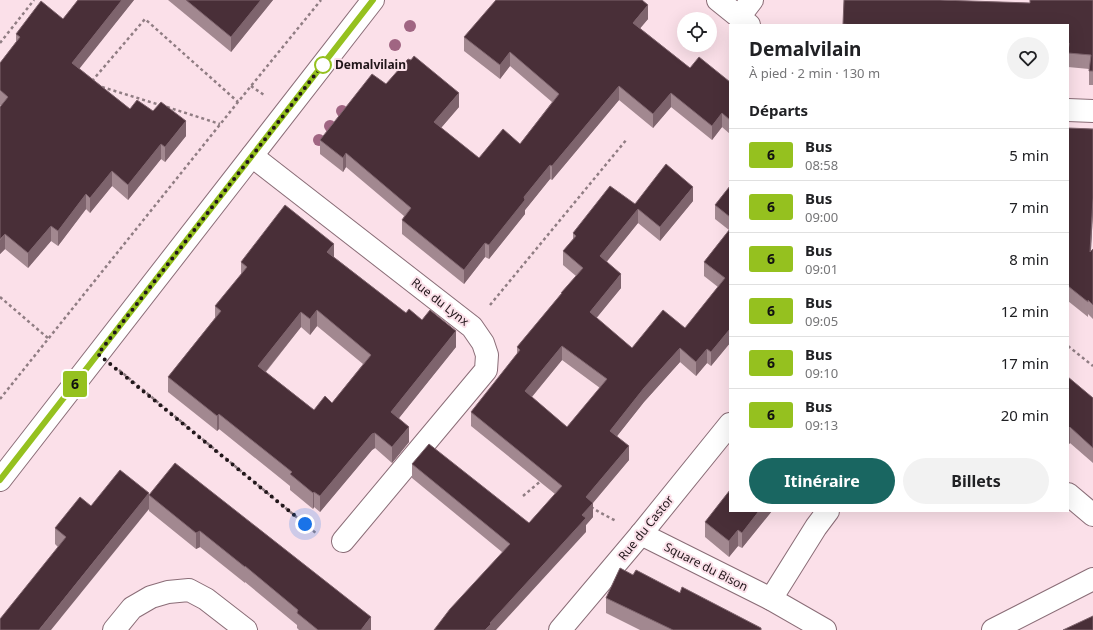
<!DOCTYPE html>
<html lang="fr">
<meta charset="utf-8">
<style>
body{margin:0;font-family:"Noto Sans",sans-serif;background:#f2f2f2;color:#202124;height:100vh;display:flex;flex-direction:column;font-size:15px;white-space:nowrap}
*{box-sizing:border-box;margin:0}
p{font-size:13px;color:#757577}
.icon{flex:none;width:22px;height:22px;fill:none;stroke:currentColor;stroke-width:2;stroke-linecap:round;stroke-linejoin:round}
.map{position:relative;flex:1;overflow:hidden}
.side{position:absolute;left:729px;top:24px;width:340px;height:488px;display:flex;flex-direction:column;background:#fff;border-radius:0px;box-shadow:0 4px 16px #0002}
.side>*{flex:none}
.badge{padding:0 8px;border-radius:3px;font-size:14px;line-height:26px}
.controls{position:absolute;left:677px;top:12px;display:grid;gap:8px}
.controls a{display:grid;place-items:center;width:40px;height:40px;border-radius:50%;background:#fff;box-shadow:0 4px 16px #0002;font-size:20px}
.you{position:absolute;width:20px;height:20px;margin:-10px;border:3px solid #fff;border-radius:50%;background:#1a73e8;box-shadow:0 0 0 6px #1a73e833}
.map>.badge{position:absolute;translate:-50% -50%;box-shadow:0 0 0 2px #fff}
h2{padding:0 20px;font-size:15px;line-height:36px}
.round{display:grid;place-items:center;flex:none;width:42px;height:42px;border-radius:21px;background:#f2f2f2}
.summary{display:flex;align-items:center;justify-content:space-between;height:68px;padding:0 20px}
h1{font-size:19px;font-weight:700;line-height:30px}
.action{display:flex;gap:8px;margin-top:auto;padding:8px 20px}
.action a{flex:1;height:46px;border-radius:24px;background:#196661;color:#fff;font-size:16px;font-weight:700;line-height:46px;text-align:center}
.action a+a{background:#f2f2f2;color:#202124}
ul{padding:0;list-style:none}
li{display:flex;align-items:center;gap:12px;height:52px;padding:0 20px;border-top:1px solid #e0e0e0}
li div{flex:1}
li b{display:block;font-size:15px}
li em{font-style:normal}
li .badge{min-width:44px;font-weight:700;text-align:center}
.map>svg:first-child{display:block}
</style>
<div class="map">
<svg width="1093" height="630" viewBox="0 0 1093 630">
<rect width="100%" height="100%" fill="#fbe0e9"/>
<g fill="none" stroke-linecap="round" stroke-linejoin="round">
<defs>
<g id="street">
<polyline points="718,0 749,25"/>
<polyline points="739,17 752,0"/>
<polyline points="1068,110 1093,111"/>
<polyline points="252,156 472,327 483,343 487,355 486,370 343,541"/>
<polyline points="1068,494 1093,515"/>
<polyline points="641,534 771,599 825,630"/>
<polyline points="771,599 816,527 828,511"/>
<polyline points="114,630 132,608 151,597 168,592 189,590 206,599 246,630"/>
<polyline points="560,630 641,534 730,424"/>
<polyline points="993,630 1093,579"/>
</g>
<polyline id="secondary" points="0,480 373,0"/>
</defs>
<use href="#street" stroke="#8a6d77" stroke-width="24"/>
<use href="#secondary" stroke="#8a6d77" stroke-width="24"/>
<g stroke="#907d83" stroke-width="2.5" stroke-dasharray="3 3" stroke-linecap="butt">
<polyline points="0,43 34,0"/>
<polyline points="92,81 145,19 238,102"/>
<polyline points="251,86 264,95"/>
<polyline points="102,87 160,105"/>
<polyline points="167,107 220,124"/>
<polyline points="0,297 49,339"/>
<polyline points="490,305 627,139"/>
<polyline points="1068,346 1093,366"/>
<polyline points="119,370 317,534"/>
<polyline points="0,399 238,102 321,0"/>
<polyline points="523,496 542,480"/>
<polyline points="591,507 599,512 616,521"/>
</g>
<use href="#street" stroke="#fff" stroke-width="22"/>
<use href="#secondary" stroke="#fff" stroke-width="22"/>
</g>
<g fill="#a06582">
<circle cx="410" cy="26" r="6"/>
<circle cx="395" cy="45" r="6"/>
<circle cx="342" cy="111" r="6"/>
<circle cx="330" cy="126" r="6"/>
<circle cx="319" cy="140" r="6"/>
</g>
<g fill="#a28890" fill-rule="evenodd">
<polygon points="78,0 134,0 79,68 130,109 186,136 165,162 161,159 128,200 112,186 90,213 86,209 58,246 51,241 28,268 5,249 0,254 0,107 1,106 0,105 0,63 16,42 16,34 63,19"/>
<polygon points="168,0 273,0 231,52"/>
<polygon points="844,0 1030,3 1093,0 1093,85 1089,85 1089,69 1068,67 1068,25 843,25"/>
<polygon points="648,19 640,28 690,68 730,82 730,134 722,127 712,140 671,107 653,128 619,100 552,180 550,179 525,210 525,214 489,259 485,257 464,284 402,234 402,220 404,216 346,167 343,172 320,154 320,140 386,84 459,107 441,128 479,158 520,144 552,102 510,66 500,79 464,51 464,37"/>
<polygon points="1068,128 1093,129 1093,212 1091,251 1093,249 1093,319 1088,314 1088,317 1068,301"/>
<path d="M 730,186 L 730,343 L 711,366 L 707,363 L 696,376 L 680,362 L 644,402 L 617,436 L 629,460 L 593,503 L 593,517 L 586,525 L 586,532 L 502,552 L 412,478 L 412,464 L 529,523 L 555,494 L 471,426 L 471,412 L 517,354 L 517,347 L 561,294 L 561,293 L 576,276 L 563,265 L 563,251 L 573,239 L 573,233 L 635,204 L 693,201 L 660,241 L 638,223 L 607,261 L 621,288 L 596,318 L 632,348 L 685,328 L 718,287 L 704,276 L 704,262 L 729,230 L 715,219 L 715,205 ZM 562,360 L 600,388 L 567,427 L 532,397 Z"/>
<path d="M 334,257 L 406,313 L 456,347 L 399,418 L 409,442 L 392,463 L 375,448 L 372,450 L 320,512 L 314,507 L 313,509 L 290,490 L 290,486 L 219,429 L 217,431 L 168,392 L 168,377 L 215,318 L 215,306 L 241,275 L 241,262 ZM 317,326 L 363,364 L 332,403 L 314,410 L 266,372 L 301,327 L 310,335 Z"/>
<polygon points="1068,377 1093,398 1093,463 1070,443 1069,444 1068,443"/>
<polygon points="149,495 371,630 299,630 297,628 297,625 245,582 245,583 200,547 196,549 149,511 149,509 58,547 55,544 55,528 91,506"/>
<polygon points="772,511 742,548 738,546 729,557 705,537 705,522"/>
<polygon points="633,575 680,593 761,630 640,630 606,613 606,598"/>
</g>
<g fill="#7e646d">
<polygon points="122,0 134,0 72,78 72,63"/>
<polygon points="261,0 273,0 231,52 231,37"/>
<polygon points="648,5 648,19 633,37 633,23"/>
<polygon points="510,52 510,66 500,79 500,65"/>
<polygon points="619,86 619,100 552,180 552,166"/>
<polygon points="459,93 459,107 434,136 434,122"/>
<polygon points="671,93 671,107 653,128 653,114"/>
<polygon points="722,113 722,127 712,140 712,126"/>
<polygon points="186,121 186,136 165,162 165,147"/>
<polygon points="161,144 161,159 128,200 128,185"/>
<polygon points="346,153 346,167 343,172 343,158"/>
<polygon points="550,165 550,179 525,210 525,214 489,259 489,245 524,197"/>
<polygon points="112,171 112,186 90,213 90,198"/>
<polygon points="693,187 693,201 660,241 660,227"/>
<polygon points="86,194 86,209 58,246 58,231"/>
<polygon points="1093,198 1093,212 1090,266 1090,252"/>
<polygon points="638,209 638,223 600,270 600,256"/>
<polygon points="51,226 51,241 28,268 28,253"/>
<polygon points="5,234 5,249 0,254 0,240"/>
<polygon points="485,243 485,257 464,284 464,270"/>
<polygon points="334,244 334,260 327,252"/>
<polygon points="621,274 621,288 590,326 590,312"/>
<polygon points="317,310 317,326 310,335 310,319"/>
<polygon points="301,312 301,327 258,381 258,366"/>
<polygon points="730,329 730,343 711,366 711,352"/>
<polygon points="456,331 456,347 391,428 391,412"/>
<polygon points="562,346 562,360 525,405 525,391"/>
<polygon points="680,348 680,362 644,402 610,445 610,431 644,388"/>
<polygon points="707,349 707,363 696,376 696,362"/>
<polygon points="219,414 219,429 217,431 217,416"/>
<polygon points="409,427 409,442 392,463 392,447"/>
<polygon points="1070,427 1070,443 1069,444 1069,428"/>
<polygon points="375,433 375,448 372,450 320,512 320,496 372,434"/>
<polygon points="629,446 629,460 591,505 593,503 593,517 586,525 586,532 496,630 485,630 490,623 582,515 586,497"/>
<polygon points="314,492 314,507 313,509 313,493"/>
<polygon points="149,493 149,509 51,630 39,630"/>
<polygon points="759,511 772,511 742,548 742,533"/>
<polygon points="738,530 738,546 729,557 729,541"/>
<polygon points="200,531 200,547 196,549 196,533"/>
<polygon points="371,617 371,630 361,630"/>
</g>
<g fill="#492f38" stroke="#7e646d" fill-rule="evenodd">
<polygon points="78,0 122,0 72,63 130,109 137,100 153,111 161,102 186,121 165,147 161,144 128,185 112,171 90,198 86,194 58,231 51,226 28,253 5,234 0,239 0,107 8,97 0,90 0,63 20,37 16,34 41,1 63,19"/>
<polygon points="186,0 261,0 231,37"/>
<polygon points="496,0 642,0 648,5 633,23 690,68 699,57 730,82 730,120 722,113 712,126 671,93 653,114 619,86 552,166 550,165 524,197 525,200 489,245 485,243 464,270 402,220 411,208 346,153 343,158 320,140 372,74 386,84 408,59 411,60 414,56 459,93 434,122 479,158 503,129 520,144 559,94 510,52 500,65 464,37"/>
<polygon points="844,0 940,0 1030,3 1030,0 1093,0 1093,71 1089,71 1091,55 1068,53 1069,43 1068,43 1068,25 852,25 843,24"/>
<polygon points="1068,128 1093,129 1093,198 1090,252 1093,249 1093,305 1088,300 1088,302 1068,286"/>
<path d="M 666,164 L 693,187 L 660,227 L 638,209 L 600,256 L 621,274 L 590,312 L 632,348 L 663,310 L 685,328 L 725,278 L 704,262 L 730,229 L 730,329 L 711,352 L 707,349 L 696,362 L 680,348 L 644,388 L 610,431 L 629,446 L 586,497 L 593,503 L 582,515 L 586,518 L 490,623 L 491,624 L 485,630 L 434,630 L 450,609 L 510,544 L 412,464 L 429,444 L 529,523 L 562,486 L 471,412 L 520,350 L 517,347 L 562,293 L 561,293 L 583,268 L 563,251 L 576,236 L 573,233 L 610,186 L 635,204 ZM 562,346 L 607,379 L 567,427 L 525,391 Z"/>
<polygon points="730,186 730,217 715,205"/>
<path d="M 285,205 L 334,244 L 327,252 L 406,313 L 409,309 L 422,320 L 430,310 L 456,331 L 391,412 L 409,427 L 392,447 L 375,433 L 372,434 L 320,496 L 314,492 L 313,493 L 290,474 L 292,472 L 219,414 L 217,416 L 168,377 L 221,311 L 215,306 L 247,267 L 241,262 ZM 317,310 L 371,355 L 332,403 L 325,396 L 314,410 L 258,366 L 301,312 L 310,319 Z"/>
<polygon points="1068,377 1093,398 1093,448 1070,427 1069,428 1068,428"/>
<polygon points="175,463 371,617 361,630 318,630 297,613 298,610 245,566 245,567 200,531 196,533 149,495"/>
<polygon points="120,470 149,493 39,630 0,630 0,619 66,537 55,528 80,497 91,506"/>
<polygon points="730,490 730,511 759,511 742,533 738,530 729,541 705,522"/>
<polygon points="620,568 633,575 636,570 680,593 682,587 761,628 761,630 673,630 606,598"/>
<polygon points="1093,616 1093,630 1063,630"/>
</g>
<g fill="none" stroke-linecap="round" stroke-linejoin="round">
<defs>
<polyline id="line" points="0,480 373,0"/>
</defs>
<use href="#line" stroke="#fff" stroke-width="9"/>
<use href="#line" stroke="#95c11f" stroke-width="6"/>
<polyline stroke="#21161a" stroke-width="4" stroke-dasharray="0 7.2" points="305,524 98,354 325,62 323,65"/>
</g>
<circle fill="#fff" stroke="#95c11f" stroke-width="2" cx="323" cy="65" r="8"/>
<g text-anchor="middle" stroke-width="4" stroke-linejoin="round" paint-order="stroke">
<g font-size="12" font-weight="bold" fill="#21161a" stroke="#fbe0e9" text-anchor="start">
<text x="335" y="69">Demalvilain</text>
</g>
<g font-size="12" fill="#21161a" stroke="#fbe0e9">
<text transform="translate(440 302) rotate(38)" y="4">Rue du Lynx</text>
<text transform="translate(646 528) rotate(-51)" y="4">Rue du Castor</text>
<text transform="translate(706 567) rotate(27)" y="4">Square du Bison</text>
</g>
</g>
</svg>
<div class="controls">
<a><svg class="icon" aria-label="locate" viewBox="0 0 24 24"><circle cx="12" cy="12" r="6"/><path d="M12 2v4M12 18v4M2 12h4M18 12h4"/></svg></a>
</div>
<div class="you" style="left:305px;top:524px"></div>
<b class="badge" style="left:75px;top:384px;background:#95c11f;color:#111">6</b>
<section class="side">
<div class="summary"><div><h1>Demalvilain</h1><p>À pied · 2 min · 130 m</p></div><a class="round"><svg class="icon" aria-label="heart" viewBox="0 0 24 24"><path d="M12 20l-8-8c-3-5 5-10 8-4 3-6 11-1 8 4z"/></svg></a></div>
<h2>Départs</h2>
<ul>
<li><span class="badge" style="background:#95c11f;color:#111">6</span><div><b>Bus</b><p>08:58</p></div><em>5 min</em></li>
<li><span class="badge" style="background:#95c11f;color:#111">6</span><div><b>Bus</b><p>09:00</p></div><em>7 min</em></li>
<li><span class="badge" style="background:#95c11f;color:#111">6</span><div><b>Bus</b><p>09:01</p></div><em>8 min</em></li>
<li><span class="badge" style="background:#95c11f;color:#111">6</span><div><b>Bus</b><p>09:05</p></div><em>12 min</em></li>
<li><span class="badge" style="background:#95c11f;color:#111">6</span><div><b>Bus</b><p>09:10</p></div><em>17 min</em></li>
<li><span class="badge" style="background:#95c11f;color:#111">6</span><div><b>Bus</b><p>09:13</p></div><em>20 min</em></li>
</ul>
<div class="action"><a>Itinéraire</a><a>Billets</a></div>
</section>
</div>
